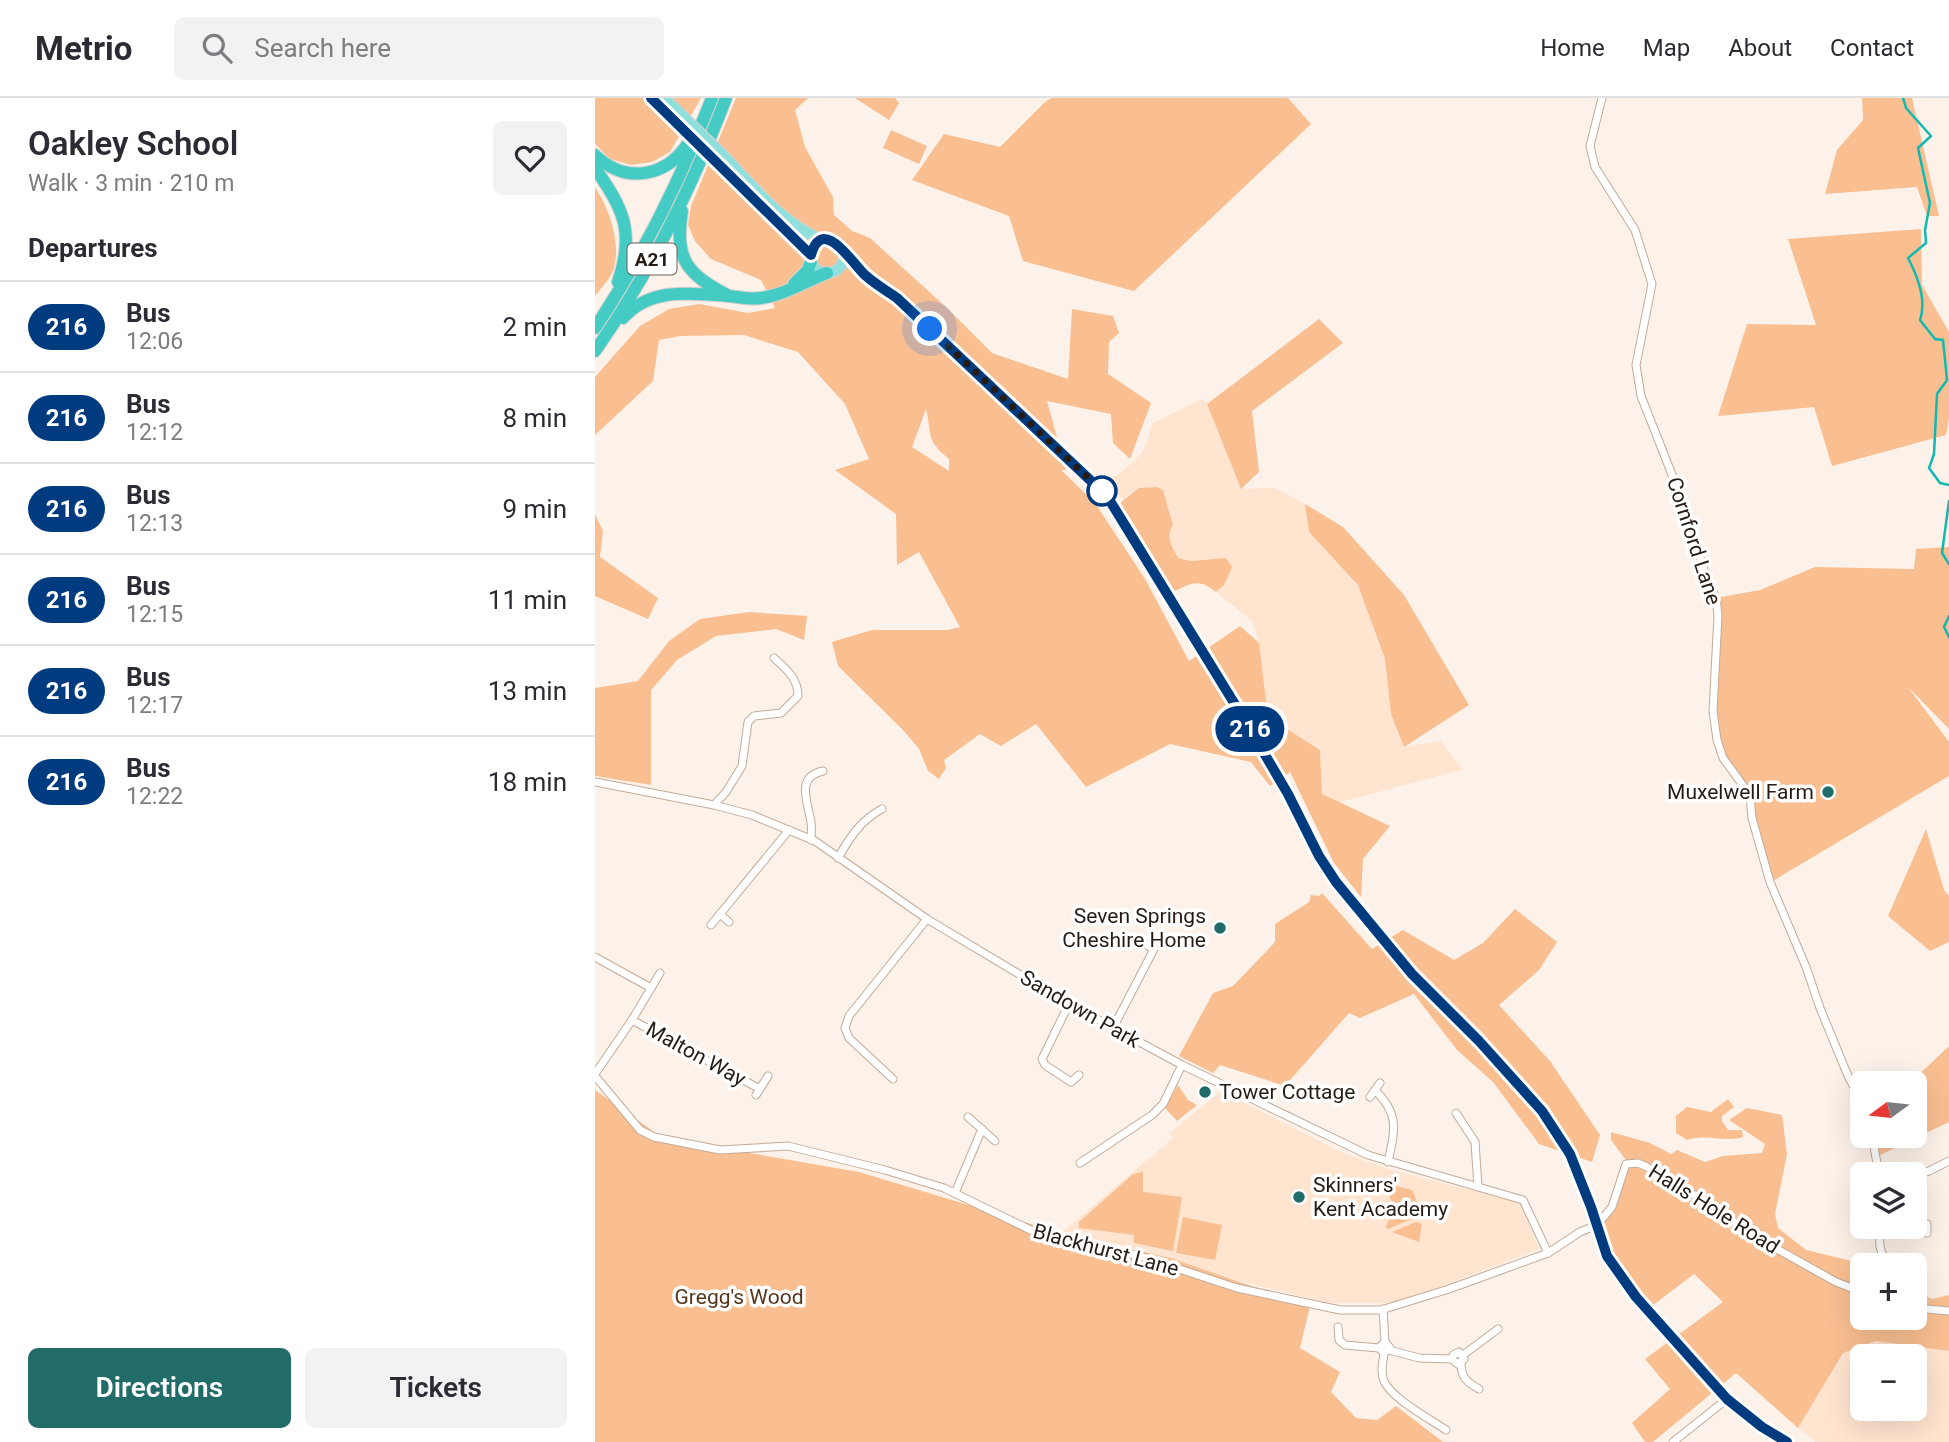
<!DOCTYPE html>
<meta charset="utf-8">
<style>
body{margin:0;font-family:Roboto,sans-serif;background:#f2f2f3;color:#2b2b33;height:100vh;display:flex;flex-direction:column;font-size:26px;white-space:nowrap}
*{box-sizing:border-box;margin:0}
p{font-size:23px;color:#7c7c81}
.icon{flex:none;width:38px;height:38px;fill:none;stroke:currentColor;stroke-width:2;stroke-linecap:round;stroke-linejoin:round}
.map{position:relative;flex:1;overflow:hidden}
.side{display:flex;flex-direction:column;background:#fff;width:595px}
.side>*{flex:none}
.badge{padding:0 14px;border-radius:23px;font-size:24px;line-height:46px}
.needle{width:46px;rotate:255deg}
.controls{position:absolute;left:1255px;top:973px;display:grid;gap:14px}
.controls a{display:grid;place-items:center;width:77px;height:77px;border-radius:10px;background:#fff;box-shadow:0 7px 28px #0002;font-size:35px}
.you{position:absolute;width:35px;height:35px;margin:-18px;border:5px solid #fff;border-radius:50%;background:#1a73e8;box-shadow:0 0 0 10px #1a73e833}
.map>.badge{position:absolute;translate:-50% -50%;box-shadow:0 0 0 4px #fff}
h2{padding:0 28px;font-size:26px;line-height:63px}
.round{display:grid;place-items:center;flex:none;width:74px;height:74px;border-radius:10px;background:#f2f2f3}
.head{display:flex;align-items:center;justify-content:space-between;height:119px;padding:0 28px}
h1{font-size:33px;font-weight:600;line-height:52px}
.primary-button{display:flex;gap:14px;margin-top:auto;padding:14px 28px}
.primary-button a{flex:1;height:80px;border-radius:10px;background:#216c68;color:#fff;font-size:28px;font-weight:600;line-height:80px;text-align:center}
.primary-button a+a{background:#f2f2f3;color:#2b2b33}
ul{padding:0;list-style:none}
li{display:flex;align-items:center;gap:21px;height:91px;padding:0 28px;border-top:2px solid #e1e1e2}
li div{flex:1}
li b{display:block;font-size:26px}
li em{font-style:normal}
li .badge{min-width:77px;font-weight:700;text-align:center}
header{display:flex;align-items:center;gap:42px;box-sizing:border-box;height:98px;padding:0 35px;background:#fff;border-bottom:2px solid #e1e1e2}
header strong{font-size:33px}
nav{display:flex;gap:38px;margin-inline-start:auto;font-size:24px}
.search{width:490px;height:63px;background:#f2f2f3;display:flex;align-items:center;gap:18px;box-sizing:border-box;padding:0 24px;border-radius:10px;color:#7c7c81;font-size:26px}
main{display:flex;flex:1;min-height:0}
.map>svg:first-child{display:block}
</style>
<header>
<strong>Metrio</strong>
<div class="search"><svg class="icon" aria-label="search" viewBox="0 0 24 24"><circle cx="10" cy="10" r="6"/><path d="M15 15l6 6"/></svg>Search here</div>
<nav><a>Home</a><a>Map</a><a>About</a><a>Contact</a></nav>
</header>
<main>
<section class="side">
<div class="head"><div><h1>Oakley School</h1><p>Walk · 3 min · 210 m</p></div><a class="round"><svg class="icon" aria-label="heart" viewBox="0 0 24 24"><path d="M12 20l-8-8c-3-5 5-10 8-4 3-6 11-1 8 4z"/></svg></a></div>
<h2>Departures</h2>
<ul>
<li><span class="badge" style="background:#003b80;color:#fff">216</span><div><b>Bus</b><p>12:06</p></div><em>2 min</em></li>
<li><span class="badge" style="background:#003b80;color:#fff">216</span><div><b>Bus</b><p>12:12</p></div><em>8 min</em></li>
<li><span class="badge" style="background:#003b80;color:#fff">216</span><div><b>Bus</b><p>12:13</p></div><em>9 min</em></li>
<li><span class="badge" style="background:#003b80;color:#fff">216</span><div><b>Bus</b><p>12:15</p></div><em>11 min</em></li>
<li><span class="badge" style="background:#003b80;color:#fff">216</span><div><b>Bus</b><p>12:17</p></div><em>13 min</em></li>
<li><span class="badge" style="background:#003b80;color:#fff">216</span><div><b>Bus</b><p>12:22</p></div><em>18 min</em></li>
</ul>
<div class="primary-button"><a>Directions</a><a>Tickets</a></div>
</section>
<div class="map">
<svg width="1354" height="1344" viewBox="0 0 1354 1344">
<rect width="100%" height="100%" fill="#fdf2e9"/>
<g fill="#ffe4cf" fill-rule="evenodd">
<polygon points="607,301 612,306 646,391 680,390 710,406 714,434 763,487 790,561 796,616 809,649 846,643 867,672 745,704 727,696 725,652 673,619 664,545 657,523 621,494 629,487 632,460 596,463 583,460 574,441 573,434 578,426 568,392 544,390 528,401 508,384 524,376 537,365 548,353 558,325"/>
<polygon points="626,993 746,1054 793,1071 925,1105 944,1151 802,1205 733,1205 649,1184 533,1149 466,1135 578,1040 575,1035"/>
<path d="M 1281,1243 L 1354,1253 L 1354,1344 L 1221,1344 L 1203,1330 L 1248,1255 ZM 1267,1258 L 1320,1258 L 1320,1311 L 1267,1311 Z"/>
</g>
<g fill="#f9bf91" fill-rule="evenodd">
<polygon points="0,0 106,0 75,54 57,64 36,67 15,61 0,46"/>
<path d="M 141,0 L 213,0 L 200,12 L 210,49 L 238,99 L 239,117 L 257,133 L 275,140 L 352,210 L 397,255 L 473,281 L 477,211 L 518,218 L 524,235 L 514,244 L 513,276 L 556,305 L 535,361 L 518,345 L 516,316 L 452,303 L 471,372 L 466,372 L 500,405 L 550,481 L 594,563 L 645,528 L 664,545 L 673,619 L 725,652 L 727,696 L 795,728 L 768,761 L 766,799 L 739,765 L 695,674 L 675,688 L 656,664 L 575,646 L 491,689 L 441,626 L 406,648 L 385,636 L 349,662 L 351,670 L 344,681 L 333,673 L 324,651 L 309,633 L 243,568 L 237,544 L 277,532 L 353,532 L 365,529 L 324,454 L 302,467 L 301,416 L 240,372 L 274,361 L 250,306 L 203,254 L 149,237 L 85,238 L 64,242 L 58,283 L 0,337 L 0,279 L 45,228 L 74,211 L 104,206 L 153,215 L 180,210 L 166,182 L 116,161 L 100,143 L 93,127 L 96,108 ZM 331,311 C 337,335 330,342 354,361 L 354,373 L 317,349 Z"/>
<polygon points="260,0 300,0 304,5 294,22"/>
<polygon points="457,0 693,0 716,26 539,193 428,163 414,118 317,82 349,36 405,49 450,4"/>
<polygon points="1267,0 1317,0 1344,118 1332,118 1322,89 1230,96 1242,52 1268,22"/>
<polygon points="296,32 332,48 324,66 288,50"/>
<path d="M 0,89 C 14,111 26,143 19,170 C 16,180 6,190 0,198 Z"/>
<polygon points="1326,131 1327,187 1354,234 1354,320 1351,337 1237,368 1219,309 1123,318 1152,226 1221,227 1193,141"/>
<polygon points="724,221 748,245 657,313 664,374 646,391 612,306"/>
<path d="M 561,389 L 568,392 L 578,427 C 570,439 577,448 583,460 L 596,463 L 631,460 L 637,469 L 629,487 L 621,494 C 601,478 595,487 573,496 L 520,409 L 544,390 Z"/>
<polygon points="710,406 748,429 809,497 874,607 809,649 796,616 790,561 763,487 714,434"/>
<polygon points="0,416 8,433 5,459 63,500 53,521 0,498"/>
<polygon points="1354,449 1354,631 1313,589 1354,644 1354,678 1176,784 1157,720 1155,697 1128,660 1118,613 1121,500 1165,492 1220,469 1319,471 1321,451"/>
<polygon points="154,514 212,518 209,542 181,531 121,538 82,562 56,592 56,687 0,678 0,590 43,583 74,543 105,521"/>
<polygon points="1331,731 1349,792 1354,798 1354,844 1335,853 1293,818"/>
<polygon points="727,795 777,851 808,832 859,862 888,845 920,811 962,844 944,872 904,907 955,963 1005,1037 997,1064 944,1046 898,984 862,952 819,896 765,920 754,915 690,988 625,967 618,975 584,958 618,895 638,888 680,844 680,826 714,804 716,797 724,798"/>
<polygon points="1354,948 1354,1024 1283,1058 1279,1038 1320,1038 1320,985 1315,985"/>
<polygon points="583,987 593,1002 602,1007 582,1023 570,1010"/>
<polygon points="0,992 68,1040 264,1074 466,1135 575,1160 715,1208 705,1250 745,1274 736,1294 761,1320 782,1322 801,1308 848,1344 0,1344"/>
<path d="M 1133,1001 L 1139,1009 L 1127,1018 L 1127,1023 L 1133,1032 L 1147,1032 L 1148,1039 C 1129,1045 1111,1035 1092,1042 L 1081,1035 L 1081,1018 L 1092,1009 L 1116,1014 Z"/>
<polygon points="1152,1010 1187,1017 1192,1056 1180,1116 1183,1130 1211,1152 1273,1167 1267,1167 1267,1220 1320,1220 1320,1193 1337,1201 1354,1197 1354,1253 1281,1243 1248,1255 1203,1330 1141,1275 1058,1344 1050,1344 1037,1325 1075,1291 1050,1261 1128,1204 1099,1176 1053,1211 1023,1171 1005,1133 1033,1065 1016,1042 1016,1034 1055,1045 1076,1056 1082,1052 1110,1064 1128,1058 1167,1055 1170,1046 1134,1022"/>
<polygon points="548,1074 548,1094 587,1099 578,1153 539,1145 539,1137 484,1130 484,1124 538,1076"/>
<path d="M 783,1083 L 817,1092 C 822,1101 824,1110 819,1120 L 793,1131 L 791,1129 C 799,1111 799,1097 783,1083 Z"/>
<polygon points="588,1119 627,1127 620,1162 581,1155"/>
<polygon points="821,1124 827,1126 824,1144 797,1134"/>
</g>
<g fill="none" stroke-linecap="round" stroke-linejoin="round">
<g stroke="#0fbab3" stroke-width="2.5">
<path d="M 1308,0 L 1311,10 L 1336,38 L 1323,50 L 1335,105 L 1330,132 L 1331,145 L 1313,160 C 1323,179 1332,202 1325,222 L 1340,241 L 1348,242 L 1352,282 L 1342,296 L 1339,356 L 1334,370 L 1345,385 L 1354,387"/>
<polyline points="1354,403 1347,455 1354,466"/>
<polyline points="1354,518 1349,529 1354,539"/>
</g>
<defs>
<g id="street">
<polyline points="1007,0 995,48 1000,69 1040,132 1057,186 1041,267 1046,298 1087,402 1111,478 1121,500 1123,517 1118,613 1122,642 1128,660 1155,697 1157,720 1175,784 1211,869 1225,910 1253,978 1267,1004"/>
<polyline points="0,684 119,707 157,717 220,743 332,821 474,906 587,967 773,1057 928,1102 953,1155"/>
<path d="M 119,707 L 131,694 L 147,668 L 153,624 L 159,618 L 186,615 L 203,598 C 203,580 191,571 179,560"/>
<path d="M 216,742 C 216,736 217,730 216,725 C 214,706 199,679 228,673"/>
<path d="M 243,760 C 255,739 266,722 287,711"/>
<polyline points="125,816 134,824"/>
<polyline points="116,827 194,732"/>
<polyline points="0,859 56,890"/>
<polyline points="474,906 447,961 450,967 476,984 484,977"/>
<polyline points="37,922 165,991"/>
<polyline points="518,930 559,851 550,846"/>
<polyline points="0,976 37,922 65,875"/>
<polyline points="0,978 45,1032 59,1039 125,1052 193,1048 290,1072 349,1090 452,1140 545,1158 642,1190 745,1212 786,1212 854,1191 953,1155 985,1134 1002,1127 1017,1109 1031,1066 1043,1065 1052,1069 1101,1098 1164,1141 1241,1184 1267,1194"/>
<polyline points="298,981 254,940 250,930 254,918 332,821"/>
<path d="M 780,992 C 805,1017 800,1031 793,1064"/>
<polyline points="161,997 173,978"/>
<polyline points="775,999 785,985"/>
<polyline points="861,1015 880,1044 883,1089"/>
<polyline points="373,1019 400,1043"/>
<polyline points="1277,1038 1284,1076"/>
<polyline points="485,1065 557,1017 568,1006 587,967"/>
<polyline points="1320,1078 1334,1073 1354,1063"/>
<polyline points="360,1095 387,1031"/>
<polyline points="1320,1127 1332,1126 1332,1135"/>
<polyline points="1284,1129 1285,1149 1291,1167"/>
<polyline points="1320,1210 1354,1213"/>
<polyline points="788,1211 790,1244"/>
<polyline points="743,1229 744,1242 750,1247 784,1250"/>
<polyline points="794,1252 824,1260 857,1261 863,1266 869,1261 864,1254 858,1257 857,1261"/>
<path d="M 789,1255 L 784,1250 L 790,1244 L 795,1250 L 789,1255 C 788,1264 785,1274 789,1283 C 796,1300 835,1321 851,1332"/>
<polyline points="868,1257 903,1231"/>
<path d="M 866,1265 C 866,1280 872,1284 884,1291"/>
<polyline points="1078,1344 1132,1301"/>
</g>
<g id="primary">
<polyline points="56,0 78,21"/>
<polyline points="69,0 84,14"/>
<path d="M 126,55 C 156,86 186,125 227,142"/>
<polyline points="120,62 216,157"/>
<circle cx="232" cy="158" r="17"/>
<polyline points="249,155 272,178 302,200 512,398 652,626 693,696 725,758 741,784 817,876 884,943 947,1013 975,1056 996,1109 1011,1158 1041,1199 1132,1301 1167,1329 1192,1344"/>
</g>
<g id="highway">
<path d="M 0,57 C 31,87 72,79 94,44"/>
<path d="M 0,70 C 29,112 40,134 23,184"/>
<path d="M 87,113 C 79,162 92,176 134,198"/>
<polyline points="199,186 213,172 216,163"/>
<path d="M 28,220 C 55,189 96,195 134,198 C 145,199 155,202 166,200 C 190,197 210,183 232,175"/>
<path d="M 0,230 C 48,158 86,81 117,0"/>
<path d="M 0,253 C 55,175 97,89 131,0"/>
</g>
</defs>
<use href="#street" stroke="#c4aa97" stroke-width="9"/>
<use href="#primary" stroke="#d4d2d0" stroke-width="12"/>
<use href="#highway" stroke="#d4d2d0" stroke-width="14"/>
<use href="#street" stroke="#fff" stroke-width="7"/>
<use href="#primary" stroke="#8fe0dc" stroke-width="10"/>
<use href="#highway" stroke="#44ccc4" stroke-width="12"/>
<defs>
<g id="primary-bridge">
<polyline points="84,14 126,55"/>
<polyline points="78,21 120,62"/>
</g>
</defs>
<use href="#primary-bridge" stroke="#d4d2d0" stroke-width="12" stroke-linecap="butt"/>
<use href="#primary-bridge" stroke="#8fe0dc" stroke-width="10"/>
</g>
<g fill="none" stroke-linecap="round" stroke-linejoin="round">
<defs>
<path id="line" d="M 56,0 L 216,157 C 227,116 258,166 270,177 C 280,186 292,193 302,200 L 512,398 L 652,626 L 693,696 L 724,758 L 741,784 L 817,876 L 884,943 L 947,1013 L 975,1056 L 996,1109 L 1012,1158 L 1041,1199 L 1132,1301 L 1167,1329 L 1192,1344"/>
</defs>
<use href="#line" stroke="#fff" stroke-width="16"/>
<use href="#line" stroke="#003b80" stroke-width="10"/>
<polyline stroke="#261c15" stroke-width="7" stroke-dasharray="0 12.6" points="335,231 507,393"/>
</g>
<circle fill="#fff" stroke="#003b80" stroke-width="3.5" cx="507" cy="393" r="14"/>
<g fill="#216c68" stroke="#fff" stroke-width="2.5">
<circle cx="1233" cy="694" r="7"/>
<circle cx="625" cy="830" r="7"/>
<circle cx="610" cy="994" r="7"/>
<circle cx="704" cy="1099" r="7"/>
</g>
<g text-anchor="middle" stroke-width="7" stroke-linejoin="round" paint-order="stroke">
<rect fill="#fff" stroke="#67605b" stroke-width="2" x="32.5" y="145.5" width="49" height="31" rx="5"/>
<g font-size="19" font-weight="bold" fill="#261c15">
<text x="57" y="168">A21</text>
</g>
<g font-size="21" fill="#261c15" stroke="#fff">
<text transform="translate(1099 443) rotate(72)" y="7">Cornford Lane</text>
<text transform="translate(485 911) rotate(30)" y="7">Sandown Park</text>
<text transform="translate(101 956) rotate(29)" y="7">Malton Way</text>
<text transform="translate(1119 1111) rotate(32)" y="7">Halls Hole Road</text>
<text transform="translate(511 1152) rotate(15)" y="7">Blackhurst Lane</text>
</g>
<g font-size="21" fill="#261c15" stroke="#fff" text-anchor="end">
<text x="1219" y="701">Muxelwell Farm</text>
<text x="611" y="825">Seven Springs<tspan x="611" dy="24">Cheshire Home</tspan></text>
<text x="624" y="1001" text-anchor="start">Tower Cottage</text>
<text x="718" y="1094" text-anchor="start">Skinners'<tspan x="718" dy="24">Kent Academy</tspan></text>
</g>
<g font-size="21" fill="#55361b" stroke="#fff">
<text x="144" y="1206">Gregg's Wood</text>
</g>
</g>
</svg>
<div class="controls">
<a><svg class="needle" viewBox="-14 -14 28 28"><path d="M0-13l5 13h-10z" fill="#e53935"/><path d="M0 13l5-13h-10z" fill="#7c7c81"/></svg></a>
<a><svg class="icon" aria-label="layers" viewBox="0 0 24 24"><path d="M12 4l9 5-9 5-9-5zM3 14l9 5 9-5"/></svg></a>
<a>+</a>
<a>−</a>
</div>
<div class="you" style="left:335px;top:231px"></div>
<b class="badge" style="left:655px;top:631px;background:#003b80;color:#fff">216</b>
</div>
</main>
